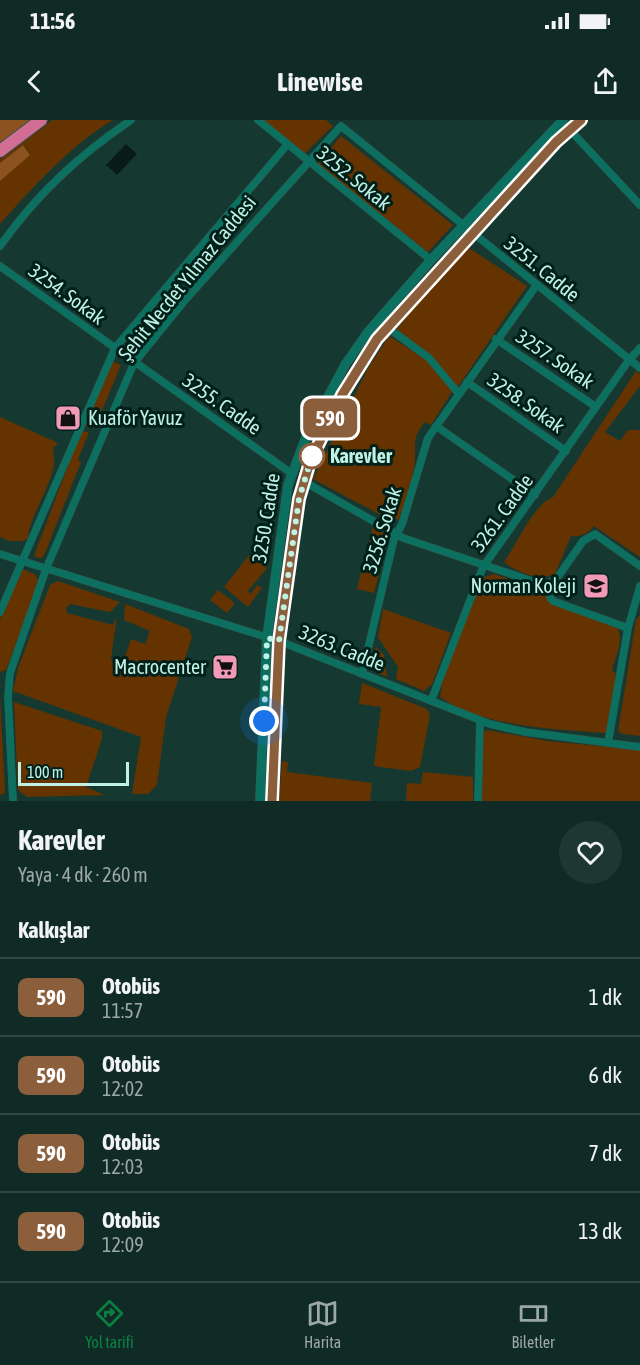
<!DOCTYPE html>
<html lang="tr">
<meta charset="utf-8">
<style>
body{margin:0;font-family:"Asap Condensed",sans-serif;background:#1e3732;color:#f1f3f6;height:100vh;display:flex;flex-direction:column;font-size:22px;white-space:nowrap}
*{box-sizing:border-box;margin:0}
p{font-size:20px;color:#9ca7a7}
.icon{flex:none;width:33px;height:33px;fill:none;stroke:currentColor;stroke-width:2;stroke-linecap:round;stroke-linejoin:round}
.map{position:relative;height:681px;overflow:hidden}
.side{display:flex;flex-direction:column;background:#102b25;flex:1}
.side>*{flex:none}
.badge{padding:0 12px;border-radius:9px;font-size:21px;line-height:39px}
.scale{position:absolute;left:18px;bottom:15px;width:111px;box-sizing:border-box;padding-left:6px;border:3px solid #bff1e5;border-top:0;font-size:16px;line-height:21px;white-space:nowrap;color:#bff1e5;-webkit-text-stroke:4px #002019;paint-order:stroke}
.you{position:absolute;width:30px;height:30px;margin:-15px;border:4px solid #fff;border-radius:50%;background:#1a73e8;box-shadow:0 0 0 9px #1a73e833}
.map>.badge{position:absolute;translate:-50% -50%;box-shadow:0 0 0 3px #fff}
h2{padding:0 18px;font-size:22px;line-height:54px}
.round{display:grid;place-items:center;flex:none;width:63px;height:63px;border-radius:32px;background:#1e3732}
.overview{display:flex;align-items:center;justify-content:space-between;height:102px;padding:0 18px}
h1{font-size:28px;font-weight:700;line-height:45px}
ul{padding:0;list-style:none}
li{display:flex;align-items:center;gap:18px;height:78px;padding:0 18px;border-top:2px solid #304742}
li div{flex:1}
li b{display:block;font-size:22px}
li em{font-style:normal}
li .badge{min-width:66px;font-weight:700;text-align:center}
.status{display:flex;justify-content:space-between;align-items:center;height:42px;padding:0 30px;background:#102b25;direction:ltr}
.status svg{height:16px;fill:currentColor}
header{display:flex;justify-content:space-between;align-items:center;height:78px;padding:0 18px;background:#102b25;font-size:27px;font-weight:700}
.dock{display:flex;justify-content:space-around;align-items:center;height:84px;border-top:2px solid #304742;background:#102b25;font-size:16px;color:#9ca7a7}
.dock a{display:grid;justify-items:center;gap:3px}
.dock .current{color:#0b8043}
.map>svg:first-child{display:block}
</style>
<div class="status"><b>11:56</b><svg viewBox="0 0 49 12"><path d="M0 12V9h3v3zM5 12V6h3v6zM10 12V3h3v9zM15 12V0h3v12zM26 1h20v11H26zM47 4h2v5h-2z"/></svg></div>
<header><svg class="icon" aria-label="back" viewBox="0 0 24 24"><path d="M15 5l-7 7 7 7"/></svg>Linewise<svg class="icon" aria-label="share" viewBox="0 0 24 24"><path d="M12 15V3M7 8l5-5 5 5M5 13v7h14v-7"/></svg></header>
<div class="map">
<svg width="640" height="681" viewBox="0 0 640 681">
<rect width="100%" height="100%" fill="#153931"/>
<g fill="#653300">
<path d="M 52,0 L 113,0 C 74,22 30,70 0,104 L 0,61 L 30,34 L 23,25 L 0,43 L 0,39 Z"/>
<polygon points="262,0 326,0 333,6 303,35"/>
<polygon points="341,16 453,105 428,132 317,44"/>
<polygon points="469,128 527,166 457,268 396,210 421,177"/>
<path d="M 389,216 L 427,240 L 453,270 L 431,305 L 425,302 C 409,321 418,327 414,348 C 411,365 404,382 399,399 L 392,401 L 313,359 L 368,248 Z"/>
<polygon points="112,241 121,245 100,295 96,293 91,308 84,306"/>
<path d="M 636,251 L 640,254 L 640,266 L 605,312 L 620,321 L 628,310 L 640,310 L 640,437 L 594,406 C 588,414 581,417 571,416 L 555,454 C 539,461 517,453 504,442 C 517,424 533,385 553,377 Z"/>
<path d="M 0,297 L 58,323 L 53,328 C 60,360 31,387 28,418 L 23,421 L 9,421 L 0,417 Z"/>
<polygon points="81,311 89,312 78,340 81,342 45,433 41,439 34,436"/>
<polygon points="373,407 389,416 374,473 357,469"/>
<polygon points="249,435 267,448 248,471 251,474 257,465 262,468 248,487 224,467"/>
<polygon points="23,449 36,455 39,462 6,550 0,552 0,499"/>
<path d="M 494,454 L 533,468 L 551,467 L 547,476 L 549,483 L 616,505 C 625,520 616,534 612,550 L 616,554 L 608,611 L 605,613 C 555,609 482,607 440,577 L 442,564 L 475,475 L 485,457 Z"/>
<polygon points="58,461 120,482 110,492 70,484 66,488 67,493 113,505 117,496 111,539 114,544 124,540 131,519 145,524 150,511 124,500 125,484 189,509 192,517 166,597 157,665 148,674 132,674 141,617 13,571 18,548 50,465"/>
<polygon points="218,470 235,483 227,493 210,480"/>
<polygon points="383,489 451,513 432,564 424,571 396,559 398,547 378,517"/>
<polygon points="640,495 640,616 622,614 618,611 636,500"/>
<polygon points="376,527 384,535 387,557 370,549"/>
<polygon points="362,563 427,589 430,595 420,647 411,651 374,646 381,587 359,584"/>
<polygon points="0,575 5,673 0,675"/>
<polygon points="14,582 102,611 102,619 86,667 105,675 27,677 18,670"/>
<polygon points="487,610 548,621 640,630 640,681 482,681 483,613"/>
<polygon points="282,641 288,642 287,652 372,663 370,681 279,681"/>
<polygon points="423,652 473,657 473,681 406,681 407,663 421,664"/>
</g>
<g fill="#8c5220">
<polygon points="0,0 31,0 0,24"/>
<polygon points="23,25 30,35 0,61 0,43"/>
</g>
<polygon fill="#091b17" points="126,24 137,34 117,55 106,45"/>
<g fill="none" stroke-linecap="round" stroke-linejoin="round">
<defs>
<g id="street">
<polyline points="258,0 431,140"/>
<polyline points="569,9 640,85"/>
<path d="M 0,126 C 38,73 77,37 131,0"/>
<polyline points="0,146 291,353"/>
<polyline points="387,207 429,238 459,274"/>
<polyline points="496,219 596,287"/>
<polyline points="467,262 566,331"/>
<polyline points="436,306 535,375"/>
<polyline points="303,361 403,418 541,464 555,461 583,421 595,414 640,446"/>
<polyline points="0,434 279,521 490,604 525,612 640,627"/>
<polyline points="555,461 550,477 553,481 628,508"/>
<polyline points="0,492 115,228 287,25"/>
<polyline points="362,554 394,419 402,404 428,318 536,166"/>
<polyline points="431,581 483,447 629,240 640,228"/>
<polyline points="608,623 628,508 640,466"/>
<polyline points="13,681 8,577 10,553 46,449 134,243 186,179 341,6 640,248"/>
<polyline points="478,681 480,601"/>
</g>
<g id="secondary">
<polyline points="260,681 267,518 288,365 305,320 345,245 368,212 431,140 563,0"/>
<polyline points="272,681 279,521 299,379 310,342 343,275 377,219 556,22 581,0"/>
</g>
<polyline id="highway" points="0,31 41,0"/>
</defs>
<use href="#street" stroke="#32564e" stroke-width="8"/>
<use href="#secondary" stroke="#32564e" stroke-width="10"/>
<use href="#highway" stroke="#32564e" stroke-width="14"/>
<use href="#street" stroke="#0c7060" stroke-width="7"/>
<use href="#secondary" stroke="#0c7060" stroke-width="9"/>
<use href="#highway" stroke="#d26d93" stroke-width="12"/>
</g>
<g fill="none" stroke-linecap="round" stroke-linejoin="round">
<defs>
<polyline id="line" points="272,681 279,521 299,379 310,342 342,275 377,219 556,22 581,0"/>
</defs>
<use href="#line" stroke="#fff" stroke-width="14"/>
<use href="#line" stroke="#8b5e3c" stroke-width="9"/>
<polyline stroke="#bff1e5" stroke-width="6" stroke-dasharray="0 10.8" points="264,601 267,518 279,521 299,379 312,336"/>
</g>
<defs>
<symbol id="shop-square" viewBox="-11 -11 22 22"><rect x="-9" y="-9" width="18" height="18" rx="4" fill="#f09ab7" stroke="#002019"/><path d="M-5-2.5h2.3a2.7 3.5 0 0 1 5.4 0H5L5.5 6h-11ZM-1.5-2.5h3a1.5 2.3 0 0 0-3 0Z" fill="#111"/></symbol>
<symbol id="school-square" viewBox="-11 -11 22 22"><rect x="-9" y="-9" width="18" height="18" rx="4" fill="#f09ab7" stroke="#002019"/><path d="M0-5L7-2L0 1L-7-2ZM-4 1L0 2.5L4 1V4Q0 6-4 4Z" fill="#111"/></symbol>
<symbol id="supermarket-square" viewBox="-11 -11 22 22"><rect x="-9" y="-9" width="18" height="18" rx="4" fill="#f09ab7" stroke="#002019"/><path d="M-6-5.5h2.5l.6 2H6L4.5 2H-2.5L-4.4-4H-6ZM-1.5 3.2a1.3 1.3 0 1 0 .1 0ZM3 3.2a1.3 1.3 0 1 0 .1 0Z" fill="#111"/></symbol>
</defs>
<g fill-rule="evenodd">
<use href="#shop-square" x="53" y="283" width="30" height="30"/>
<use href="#school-square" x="581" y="451" width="30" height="30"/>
<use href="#supermarket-square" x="210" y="532" width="30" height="30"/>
</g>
<circle fill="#fff" stroke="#8b5e3c" stroke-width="3" cx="312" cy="336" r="12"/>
<g text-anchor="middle" stroke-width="6" stroke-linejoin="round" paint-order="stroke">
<g font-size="20" fill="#bff1e5" stroke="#002019">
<text transform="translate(354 58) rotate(39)" y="7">3252. Sokak</text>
<text transform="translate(542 149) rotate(39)" y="7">3251. Cadde</text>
<text transform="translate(187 158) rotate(-51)" y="7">Şehit Necdet Yılmaz Caddesi</text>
<text transform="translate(67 174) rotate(36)" y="7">3254. Sokak</text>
<text transform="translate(555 239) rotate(34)" y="7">3257. Sokak</text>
<text transform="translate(526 283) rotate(35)" y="7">3258. Sokak</text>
<text transform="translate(222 284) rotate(35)" y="7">3255. Cadde</text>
<text transform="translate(502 393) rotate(-54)" y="7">3261. Cadde</text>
<text transform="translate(266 398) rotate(-81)" y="7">3250. Cadde</text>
<text transform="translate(382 410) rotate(-73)" y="7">3256. Sokak</text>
<text transform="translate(342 528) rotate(22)" y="7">3263. Cadde</text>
</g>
<g font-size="20" fill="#bff1e5" stroke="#002019" text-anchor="end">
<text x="88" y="305" text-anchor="start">Kuaför Yavuz</text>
<text x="576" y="473">Norman Koleji</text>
<text x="206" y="554">Macrocenter</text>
</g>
<g font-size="20" font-weight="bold" fill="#bff1e5" stroke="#002019" text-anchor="start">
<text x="330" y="343">Karevler</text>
</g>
</g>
</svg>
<div class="scale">100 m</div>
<div class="you" style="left:264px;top:601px"></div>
<b class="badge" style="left:330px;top:298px;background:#8b5e3c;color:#fff">590</b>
</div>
<section class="side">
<div class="overview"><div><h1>Karevler</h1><p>Yaya · 4 dk · 260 m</p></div><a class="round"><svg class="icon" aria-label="heart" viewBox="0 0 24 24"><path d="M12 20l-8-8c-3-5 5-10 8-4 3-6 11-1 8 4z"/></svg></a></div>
<h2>Kalkışlar</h2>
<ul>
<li><span class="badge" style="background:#8b5e3c;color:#fff">590</span><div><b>Otobüs</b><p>11:57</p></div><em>1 dk</em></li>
<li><span class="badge" style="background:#8b5e3c;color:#fff">590</span><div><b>Otobüs</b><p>12:02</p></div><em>6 dk</em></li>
<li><span class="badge" style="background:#8b5e3c;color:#fff">590</span><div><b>Otobüs</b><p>12:03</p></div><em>7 dk</em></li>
<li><span class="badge" style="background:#8b5e3c;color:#fff">590</span><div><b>Otobüs</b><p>12:09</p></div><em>13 dk</em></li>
</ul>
</section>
<nav class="dock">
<a class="current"><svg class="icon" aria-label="directions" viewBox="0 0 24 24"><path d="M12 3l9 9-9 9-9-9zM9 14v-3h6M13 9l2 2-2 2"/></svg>Yol tarifi</a>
<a><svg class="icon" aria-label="map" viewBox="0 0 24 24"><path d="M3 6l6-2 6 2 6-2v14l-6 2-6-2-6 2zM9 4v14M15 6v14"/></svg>Harita</a>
<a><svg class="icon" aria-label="tickets" viewBox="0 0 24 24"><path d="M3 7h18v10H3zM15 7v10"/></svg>Biletler</a>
</nav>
